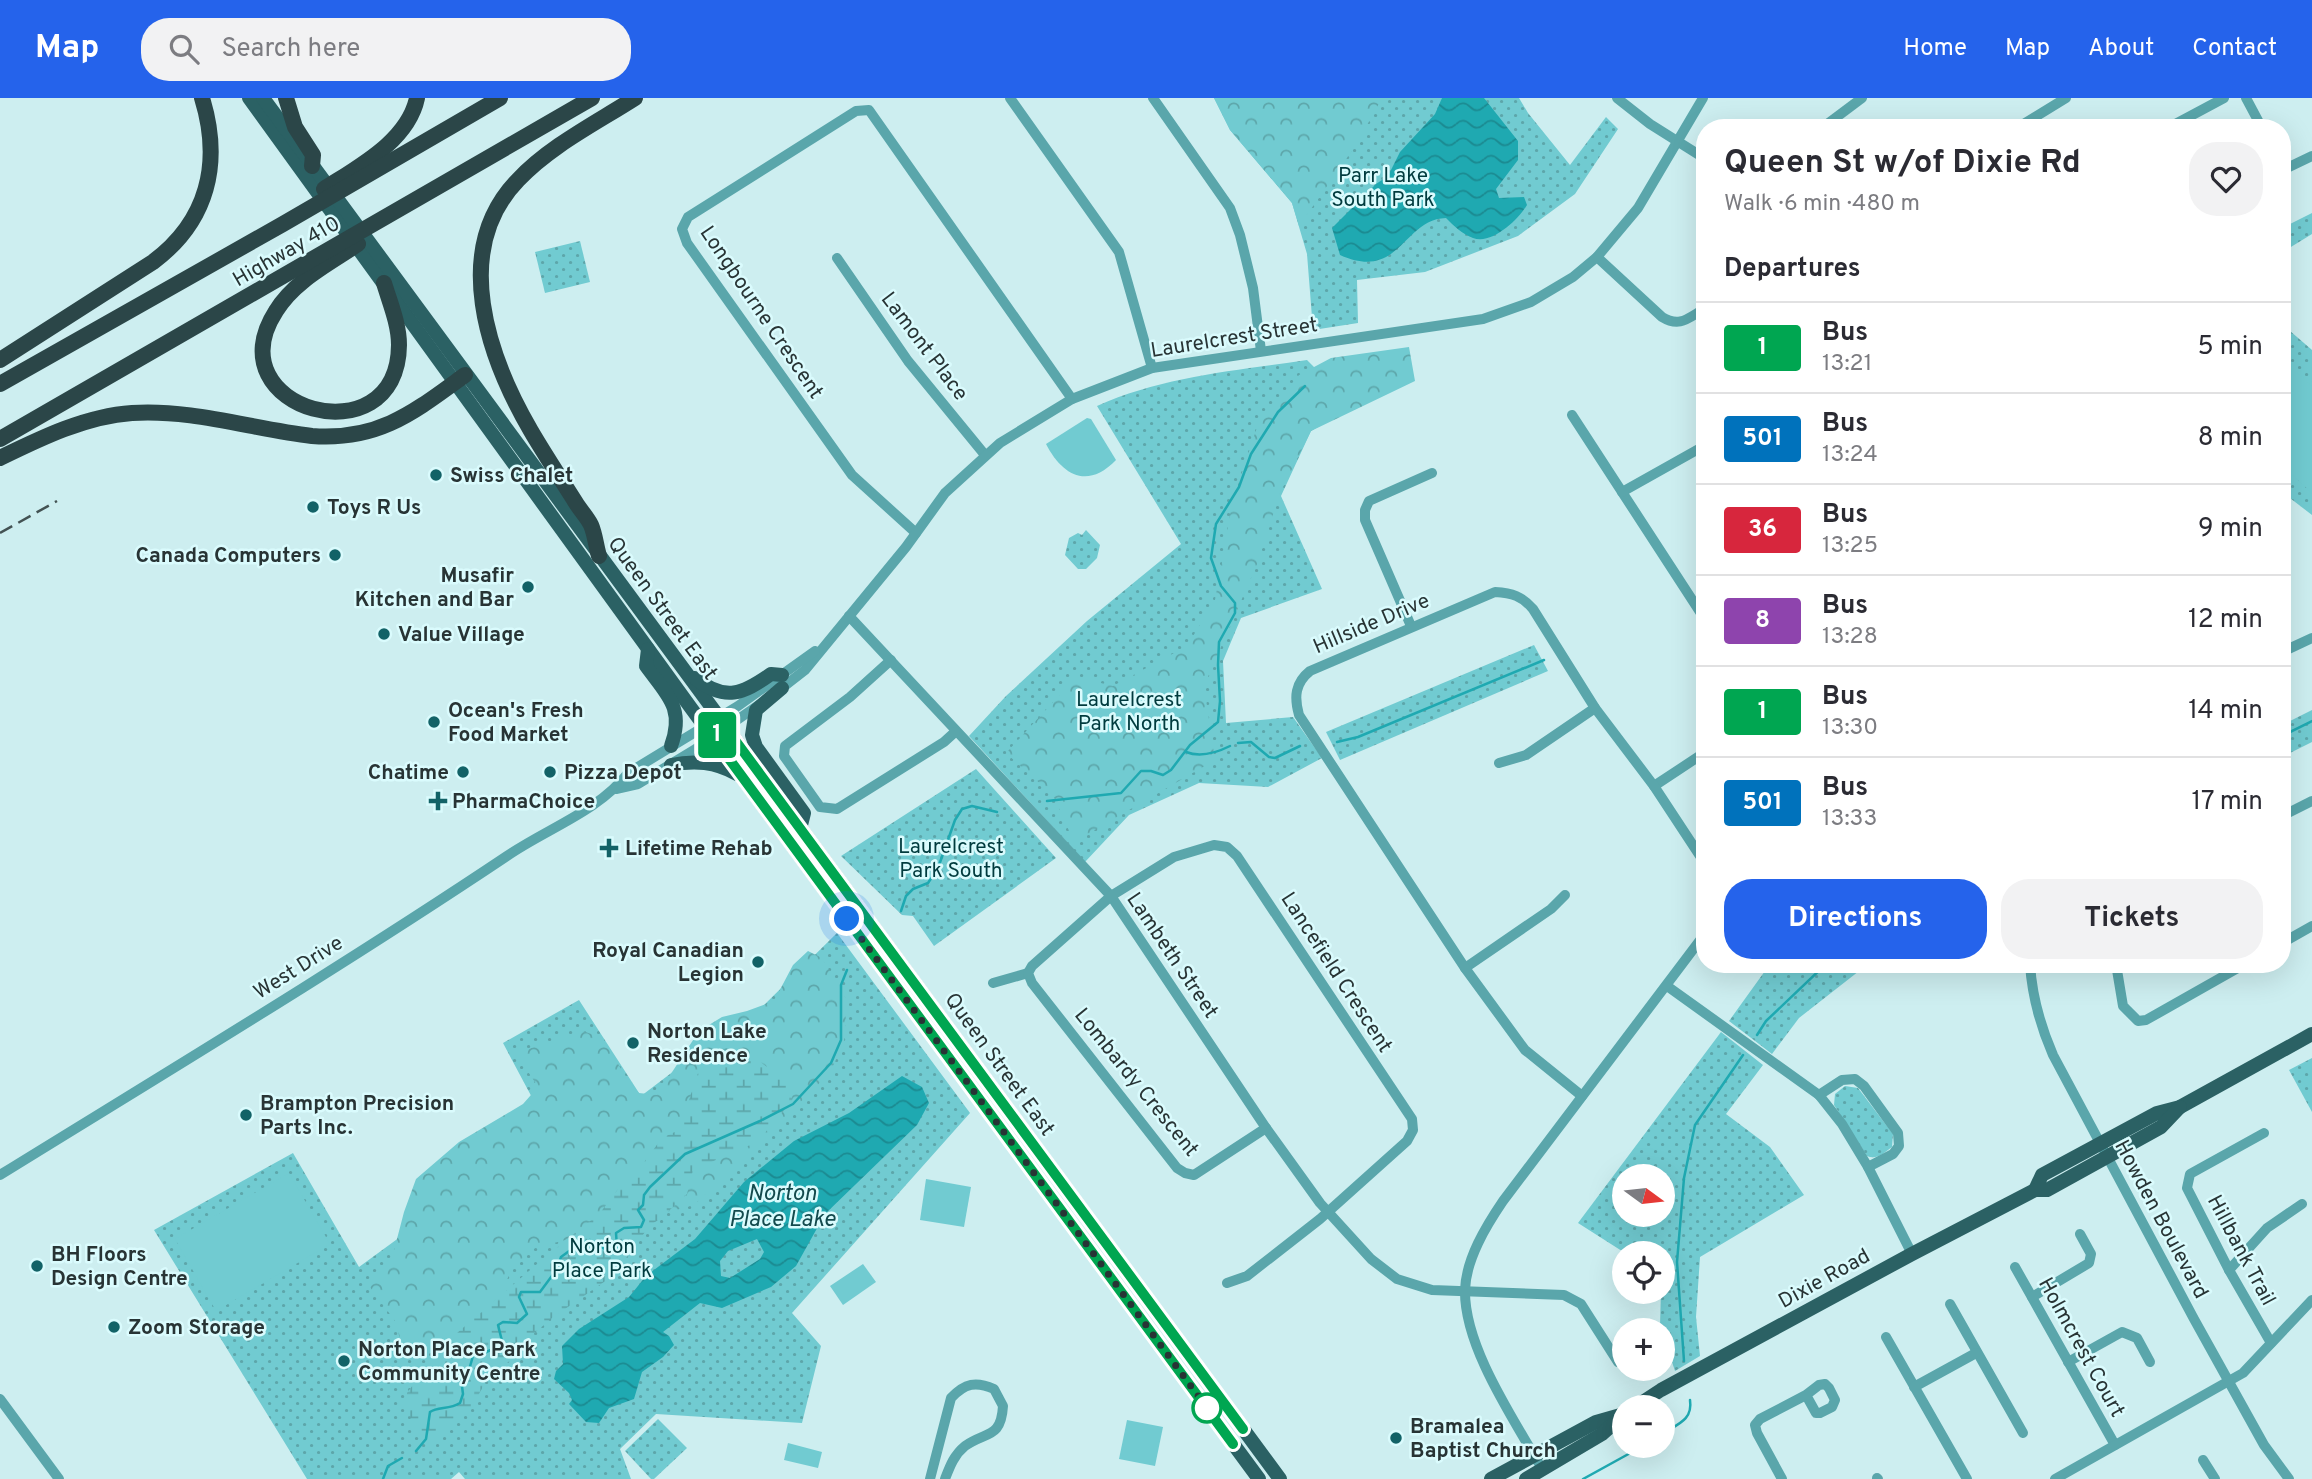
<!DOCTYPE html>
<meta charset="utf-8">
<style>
body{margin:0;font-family:Overpass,sans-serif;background:#f2f2f3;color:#2b2b33;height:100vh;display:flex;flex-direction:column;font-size:26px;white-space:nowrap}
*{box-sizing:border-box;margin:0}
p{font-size:23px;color:#7c7c81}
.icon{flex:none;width:38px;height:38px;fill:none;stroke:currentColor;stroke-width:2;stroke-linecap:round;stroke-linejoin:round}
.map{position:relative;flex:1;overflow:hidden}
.side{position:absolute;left:1696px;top:21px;width:595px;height:854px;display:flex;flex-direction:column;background:#fff;border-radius:28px;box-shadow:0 7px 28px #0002}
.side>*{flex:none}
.badge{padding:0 14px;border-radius:5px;font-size:24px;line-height:46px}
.needle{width:46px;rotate:105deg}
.tools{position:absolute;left:1612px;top:1066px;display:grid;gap:14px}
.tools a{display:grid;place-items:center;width:63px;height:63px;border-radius:50%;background:#fff;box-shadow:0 7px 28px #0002;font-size:35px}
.you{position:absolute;width:35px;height:35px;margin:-18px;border:5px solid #fff;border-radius:50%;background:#1a73e8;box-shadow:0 0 0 10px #1a73e833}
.map>.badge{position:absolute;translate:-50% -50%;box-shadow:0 0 0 4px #fff}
h2{padding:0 28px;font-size:26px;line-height:63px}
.round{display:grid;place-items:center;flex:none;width:74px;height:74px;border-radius:28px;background:#f2f2f3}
.headline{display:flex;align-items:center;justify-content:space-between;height:119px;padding:0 28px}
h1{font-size:33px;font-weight:700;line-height:52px}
.primary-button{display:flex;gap:14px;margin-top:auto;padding:14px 28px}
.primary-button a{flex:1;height:80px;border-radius:28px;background:#2563eb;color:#fff;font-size:28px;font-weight:700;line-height:80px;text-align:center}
.primary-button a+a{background:#f2f2f3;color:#2b2b33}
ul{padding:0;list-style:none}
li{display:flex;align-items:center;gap:21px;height:91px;padding:0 28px;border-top:2px solid #e1e1e2}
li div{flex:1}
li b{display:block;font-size:26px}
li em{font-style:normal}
li .badge{min-width:77px;font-weight:700;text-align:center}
header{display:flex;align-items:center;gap:42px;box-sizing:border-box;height:98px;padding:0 35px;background:#2563eb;color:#fff}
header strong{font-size:33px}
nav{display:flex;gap:38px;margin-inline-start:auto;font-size:24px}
.search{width:490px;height:63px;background:#f2f2f3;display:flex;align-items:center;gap:18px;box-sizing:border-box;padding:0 24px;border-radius:28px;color:#7c7c81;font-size:26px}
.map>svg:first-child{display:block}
</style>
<header>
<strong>Map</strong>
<div class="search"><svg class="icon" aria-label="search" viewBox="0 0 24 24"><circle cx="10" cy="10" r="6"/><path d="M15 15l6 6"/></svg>Search here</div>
<nav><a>Home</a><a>Map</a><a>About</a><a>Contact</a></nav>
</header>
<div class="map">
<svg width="2312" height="1381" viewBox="0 0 2312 1381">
<defs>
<pattern id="grass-dots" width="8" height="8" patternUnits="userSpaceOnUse" patternTransform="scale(1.75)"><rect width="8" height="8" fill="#71cbd1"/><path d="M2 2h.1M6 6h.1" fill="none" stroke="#5da6aa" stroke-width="1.8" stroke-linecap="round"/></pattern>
<pattern id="forest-crowns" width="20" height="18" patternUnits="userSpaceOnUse" patternTransform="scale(1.75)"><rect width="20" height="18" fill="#71cbd1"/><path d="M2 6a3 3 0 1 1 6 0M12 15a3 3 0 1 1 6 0" fill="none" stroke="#5da6aa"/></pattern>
<pattern id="wetland-marsh" width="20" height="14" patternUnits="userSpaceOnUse" patternTransform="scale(1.75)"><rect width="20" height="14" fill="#71cbd1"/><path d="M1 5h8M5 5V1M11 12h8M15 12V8" fill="none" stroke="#5da6aa"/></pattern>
<pattern id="water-waves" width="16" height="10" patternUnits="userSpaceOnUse" patternTransform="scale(1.75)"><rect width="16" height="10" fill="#1fa9b1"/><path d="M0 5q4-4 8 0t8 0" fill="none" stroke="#1b8a91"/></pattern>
</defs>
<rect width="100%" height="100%" fill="#cdeef0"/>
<g fill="url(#grass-dots)" fill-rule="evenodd">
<polygon points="1214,0 1519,0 1528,15 1570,67 1606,19 1618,31 1575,96 1518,138 1425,174 1357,182 1358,225 1313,232 1307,156 1292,105 1230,32"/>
<polygon points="2312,115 2312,136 2286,152 2282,191 2282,125 2290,126"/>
<polygon points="580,143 590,184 545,195 535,154"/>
<polygon points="2282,226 2312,252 2312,417 2282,394"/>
<path d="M 1307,262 L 1322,277 L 1330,322 L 1311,333 L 1281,398 L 1322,491 L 1241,520 L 1223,563 L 1226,625 L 1293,619 L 1322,660 L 1268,689 L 1199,685 L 1129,717 L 1085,764 L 969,638 L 1006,598 L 1087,523 L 1181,446 L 1097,308 C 1164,278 1235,273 1307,262 Z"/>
<polygon points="1086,432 1100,447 1097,460 1086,471 1078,471 1065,457 1069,440 1078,435 1082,437"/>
<polygon points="1534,547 1548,573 1340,662 1326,634"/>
<polygon points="2312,612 2312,644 2282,659 2282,627"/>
<polygon points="976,671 1056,760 934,848 913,818 902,817 841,758"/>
<polygon points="837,835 970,1015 792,1215 821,1248 802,1325 656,1316 620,1351 631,1381 465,1381 459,1374 451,1381 307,1381 154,1132 293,1055 359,1169 411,1131 536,1007 503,945 579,902 641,998 720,938 761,910"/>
<polygon points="1770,866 1868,866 1799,920 1772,956 1729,923"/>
<path d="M 1721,934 L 1763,967 L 1726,1016 L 1770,1049 L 1804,1097 L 1700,1159 L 1696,1219 L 1700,1258 L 1675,1273 L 1660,1228 L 1662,1155 L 1625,1155 L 1578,1125 ZM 1624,1078 L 1662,1078 L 1662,1116 L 1624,1116 Z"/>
<polygon points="2312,960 2312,1014 2289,972"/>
<path d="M 1845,988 L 1858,990 L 1893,1036 L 1892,1049 C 1884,1055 1877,1062 1867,1058 L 1834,1007 L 1835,996 Z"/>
<polygon points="658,1321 687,1350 654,1381 651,1381 625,1353"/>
</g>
<g fill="url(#forest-crowns)">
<polygon points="1214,0 1382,0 1356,47 1299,128 1292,105 1230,32"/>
<polygon points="1409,249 1415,283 1311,333 1279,397 1258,464 1204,588 1215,662 1074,744 1053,697 1006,655 1076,579 1113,588 1187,548 1215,502 1232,405 1258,326 1299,277 1331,260"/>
<polygon points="808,853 822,860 847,902 844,945 830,974 765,1041 694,1107 532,1151 511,1172 484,1239 406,1262 395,1223 370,1189 392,1160 404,1114 416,1081 459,1044 523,1006 538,989 516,955 583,933 602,940 631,987 639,995 657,997 699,933 722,919 747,913 774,903 793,867"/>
</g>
<polygon fill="url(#wetland-marsh)" points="733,950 755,960 793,988 792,1003 757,1044 693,1072 687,1096 660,1121 650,1127 614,1177 552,1220 531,1238 513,1260 486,1283 473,1307 435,1345 420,1337 407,1314 407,1295 442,1248 544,1160 600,1115 628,1078 636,1075 662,1040 679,1032 701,966 715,951"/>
<g fill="#71cbd1">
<polygon points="2289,267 2312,288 2312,395 2282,368 2282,274"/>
<path d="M 1087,320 L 1091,321 L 1116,362 C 1087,392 1062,377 1046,346 Z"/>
<polygon points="289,1075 330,1146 216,1213 175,1141"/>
<polygon points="926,1081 971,1089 964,1129 920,1122"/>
<polygon points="863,1166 876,1184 843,1207 830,1188"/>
<polygon points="1127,1322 1163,1329 1155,1368 1119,1361"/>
<polygon points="788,1345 822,1354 818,1370 784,1362"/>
</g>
<g fill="url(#water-waves)" fill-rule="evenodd">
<path d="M 1442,0 L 1484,0 L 1518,43 L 1518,62 L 1496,91 L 1499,100 L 1524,99 L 1527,107 C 1518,122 1492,147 1473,140 C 1462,136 1454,128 1446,120 C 1403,121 1400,184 1340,157 L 1332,130 L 1376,86 L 1388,78 L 1400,54 L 1435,16 Z"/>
<path d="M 902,978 L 922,989 L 929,1005 L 917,1027 L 825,1116 L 796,1168 L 771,1189 L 722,1210 L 700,1205 L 663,1234 L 669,1238 L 674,1247 L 663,1259 L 642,1274 L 634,1301 L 609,1310 L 599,1325 L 586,1324 L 569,1306 L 572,1302 L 569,1295 L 554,1281 L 556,1273 L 563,1266 L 562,1248 L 579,1231 L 629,1199 L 646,1178 L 695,1141 L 744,1084 L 794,1043 L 849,1015 ZM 757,1141 L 764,1154 L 760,1161 L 730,1180 L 721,1178 L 720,1163 L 728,1153 Z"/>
</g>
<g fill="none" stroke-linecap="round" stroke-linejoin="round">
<g stroke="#1fa9b1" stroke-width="2.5">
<polyline points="2282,638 2312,623"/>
<polyline points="1337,644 1358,639 1544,562"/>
<polyline points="1238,645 1251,644 1269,659 1275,660 1300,648"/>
<path d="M 1186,654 C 1201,660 1216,655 1230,648"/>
<polyline points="1047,703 1121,695 1141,673 1151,673 1163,677 1171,672 1190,647 1218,624 1220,603 1218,567 1219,544 1235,515 1235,505 1221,488 1211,460 1216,426 1239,389 1251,356 1278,314 1305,288"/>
<polyline points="901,813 906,798 913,791 928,785 938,770 955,722 962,711 972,708 997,714"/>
<polyline points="1757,937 1766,923 1826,866"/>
<polyline points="1684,1263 1677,1164 1684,1080 1695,1027 1743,957"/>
<path d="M 1662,1336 C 1678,1326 1693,1322 1690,1302"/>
<path d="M 416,1353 L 426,1341 L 430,1314 C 438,1308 449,1312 460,1305 L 463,1296 L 461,1281 L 469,1272 L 475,1251 L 479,1250 L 486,1254 L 503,1247 L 498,1227 L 503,1224 L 517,1225 L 527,1216 L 519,1199 L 521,1194 L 540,1194 L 557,1171 L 561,1159 L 576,1148 L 590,1142 L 608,1153 L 617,1150 L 616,1135 L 624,1130 L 641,1129 L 644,1122 L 638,1112 L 643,1107 L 644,1097 L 650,1089 L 685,1056 L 760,1023 L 793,1006 L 831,965 L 841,942 L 841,887 L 847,872"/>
<polyline points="383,1381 388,1368 402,1360"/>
<polyline points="1583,1381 1643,1348"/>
</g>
<g stroke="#5aa6ab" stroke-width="10">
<polyline points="1010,0 1119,154 1152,270"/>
<polyline points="1153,0 1230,110 1240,137 1253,190 1261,253"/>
<polyline points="1617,0 1650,26 1704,60"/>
<polyline points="2246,0 2262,30"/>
<polyline points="1822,30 1862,0"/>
<polyline points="2017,30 2066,0"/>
<polyline points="2168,30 2224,0"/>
<polyline points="2282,66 2289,69 2312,58"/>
<path d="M 1597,159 L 1662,219 C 1680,230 1688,220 1704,211"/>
<polyline points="837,160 908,263 985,357"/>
<polyline points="1572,317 1704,520"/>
<polyline points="1622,394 1704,348"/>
<polyline points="916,435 852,377 687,145 682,131 688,119 856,13 869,12 1072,301"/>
<polyline points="849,518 1111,798 1266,1030 1320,1105 1371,1161 1397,1181 1432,1192 1564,1197 1581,1206 1618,1264"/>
<polyline points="1411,528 1365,422 1365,412 1369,403 1432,375"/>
<polyline points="2282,554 2312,540"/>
<polyline points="891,562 850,599 785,648 784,658 820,709 837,711 944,644 955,634"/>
<polyline points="778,593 805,572 906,449 945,395 1000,345 1072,301 1152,270 1483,221 1531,204 1573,179 1597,159 1638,110 1703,0"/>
<polyline points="1499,665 1526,657 1595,610"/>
<polyline points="1654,688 1704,655"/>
<polyline points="616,691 638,686 694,652 760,606"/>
<polyline points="2282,718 2312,703"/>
<polyline points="2282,845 2312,828"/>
<path d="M 2030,866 C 2032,898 2040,927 2053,957 L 2194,1221 L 2264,1347 L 2289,1381"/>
<polyline points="2116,866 2123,908 2138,923 2146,922 2245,866"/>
<polyline points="1465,870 1551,811 1565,797"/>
<polyline points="993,885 1028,875"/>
<polyline points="1667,888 1819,997 1842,1026 1868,1069 1912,1156"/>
<polyline points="1819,997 1842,982 1855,981 1864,988 1898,1035 1899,1048 1893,1056 1868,1069"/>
<path d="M 1582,998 L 1525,952 L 1465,870 L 1299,617 C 1294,599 1295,585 1310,573 L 1495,494 C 1512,495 1522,498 1533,511 L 1595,610 L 1654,688 L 1704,764"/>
<polyline points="2264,1035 2190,1076 2187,1090 2229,1172 2271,1245"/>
<path d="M 0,1077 C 170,972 341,869 507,758 C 546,731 599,713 628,675 L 738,608 L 815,553"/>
<polyline points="2015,1169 2115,1347"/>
<polyline points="2229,1172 2267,1130 2302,1106"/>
<polyline points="1227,1185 1247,1178 1320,1121 1407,1043 1413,1032 1412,1021 1237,758 1227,749 1214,747 1174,759 1111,798 1032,868 1028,875 1032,885 1177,1070 1185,1075 1194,1077 1266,1030"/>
<polyline points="2032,1199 2089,1165 2091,1156 2080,1136"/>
<polyline points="1950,1206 2023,1335"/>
<polyline points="1886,1239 1967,1381"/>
<polyline points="2068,1264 2122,1234 2137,1240 2150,1264"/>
<polyline points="1914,1289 1976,1255"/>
<polyline points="0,1301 59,1381"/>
<polyline points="2203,1362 2215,1381"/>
<path d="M 1538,1364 C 1511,1317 1464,1247 1465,1192 C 1466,1161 1486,1128 1503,1103 L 1704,837"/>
<polyline points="1877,1380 1878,1381"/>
<path d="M 930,1381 L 951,1300 C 965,1285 976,1283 994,1291 L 1003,1308 C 1001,1341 986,1333 965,1348 C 954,1357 950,1368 945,1381"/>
<polyline points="1782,1381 1757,1335 1755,1327 1760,1321 1806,1297 1819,1287 1825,1286 1829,1290 1835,1302 1832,1309 1820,1315 1816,1315 1806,1297"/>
<polyline points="2055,1381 2243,1275 2312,1202"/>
</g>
<g stroke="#2b6164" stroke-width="14">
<polyline points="249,0 691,610 1259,1381"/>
<polyline points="263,0 1280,1381"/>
<path d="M 648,551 L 646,568 C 667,597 685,610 671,648"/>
<path d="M 695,580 C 725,604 743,596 771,576 L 782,577"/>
<polyline points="782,590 756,612 752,637 756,649 804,715 800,731"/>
<path d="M 671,667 C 695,662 715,664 737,676"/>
<polyline points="2035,1092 2042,1077 2157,1015 2180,1009 2312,936"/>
<polyline points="1635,1309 1661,1292 1912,1156 2035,1092 2047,1092 2161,1029 2180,1009"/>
<polyline points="1491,1381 1596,1324 1624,1316"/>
<polyline points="1526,1381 1602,1336 1621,1319"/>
</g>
<g stroke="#2b4648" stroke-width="16">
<polyline points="286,0 295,29 313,57 312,68"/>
<path d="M 324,91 C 358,69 408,43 417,0"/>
<path d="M 358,146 C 330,165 294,183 276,213 C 212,312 398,363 399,247 C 399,226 390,205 384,185"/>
<path d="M 0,262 L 153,164 C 208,123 222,65 202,0"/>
<polyline points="0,286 283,126 500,0"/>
<polyline points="0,341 592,0"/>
<path d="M 0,360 C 41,340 86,318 132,315 C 192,311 252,331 312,338 C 379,343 414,314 465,277"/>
<path d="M 599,458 C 596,448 595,436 591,427 C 587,419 581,413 576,405 C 561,381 545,357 531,333 C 488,259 450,152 518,82 C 550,48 596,25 635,0"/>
</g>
<polyline stroke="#435253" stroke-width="2.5" stroke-dasharray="14 7" stroke-linecap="butt" points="0,435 57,403"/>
</g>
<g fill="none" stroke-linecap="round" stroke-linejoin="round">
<defs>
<polyline id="line" points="1233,1346 713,639 726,630 1243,1331"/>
</defs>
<use href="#line" stroke="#fff" stroke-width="16"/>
<use href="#line" stroke="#00a651" stroke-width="10"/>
<polyline stroke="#283435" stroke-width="7" stroke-dasharray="0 12.6" points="847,821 1207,1310"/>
</g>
<g fill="#126267" stroke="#dafbfd" stroke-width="2.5">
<circle cx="436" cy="377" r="7"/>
<circle cx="313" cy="409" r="7"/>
<circle cx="335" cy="457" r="7"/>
<circle cx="528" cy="489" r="7"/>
<circle cx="384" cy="536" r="7"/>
<circle cx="434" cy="624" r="7"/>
<circle cx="463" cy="674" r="7"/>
<circle cx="550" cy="674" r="7"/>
<path d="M434.5 692.5h7v7h7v7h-7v7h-7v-7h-7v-7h7z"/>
<path d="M605.5 739.5h7v7h7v7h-7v7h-7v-7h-7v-7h7z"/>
<circle cx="758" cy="864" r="7"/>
<circle cx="633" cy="945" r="7"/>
<circle cx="246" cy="1017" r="7"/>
<circle cx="37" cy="1168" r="7"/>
<circle cx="114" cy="1229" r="7"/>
<circle cx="344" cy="1263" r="7"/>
<circle cx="1396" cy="1340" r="7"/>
</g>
<circle fill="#fff" stroke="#00a651" stroke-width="3.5" cx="1207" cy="1310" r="14"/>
<g text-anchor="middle" stroke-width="5" stroke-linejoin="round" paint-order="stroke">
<g font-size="21" fill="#003b3e" stroke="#dafbfd">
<text x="1383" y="84">Parr Lake<tspan x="1383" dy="24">South Park</tspan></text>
<text x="1129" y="608">Laurelcrest<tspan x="1129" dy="24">Park North</tspan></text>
<text x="951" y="755">Laurelcrest<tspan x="951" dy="24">Park South</tspan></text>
<text x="602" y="1155">Norton<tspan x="602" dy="24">Place Park</tspan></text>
</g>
<g font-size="21" fill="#283435" stroke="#dafbfd">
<text transform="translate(286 153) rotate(-30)" y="7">Highway 410</text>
<text transform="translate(762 214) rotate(56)" y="7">Longbourne Crescent</text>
<text transform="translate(1234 239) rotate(-9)" y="7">Laurelcrest Street</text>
<text transform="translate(925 248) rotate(53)" y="7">Lamont Place</text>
<text transform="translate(663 510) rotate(54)" y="7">Queen Street East</text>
<text transform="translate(1371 525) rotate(-23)" y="7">Hillside Drive</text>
<text transform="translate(1173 857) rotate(56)" y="7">Lambeth Street</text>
<text transform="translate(298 869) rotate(-32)" y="7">West Drive</text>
<text transform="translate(1337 874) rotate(57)" y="7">Lancefield Crescent</text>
<text transform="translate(1000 966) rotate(54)" y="7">Queen Street East</text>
<text transform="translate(1137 984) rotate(51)" y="7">Lombardy Crescent</text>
<text transform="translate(2162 1121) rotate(62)" y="7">Howden Boulevard</text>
<text transform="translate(2242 1152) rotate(62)" y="7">Hillbank Trail</text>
<text transform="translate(1824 1180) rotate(-29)" y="7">Dixie Road</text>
<text transform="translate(2082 1249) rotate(61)" y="7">Holmcrest Court</text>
</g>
<g font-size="21" font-weight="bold" fill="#283435" stroke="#dafbfd" text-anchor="start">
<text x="450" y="384">Swiss Chalet</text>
<text x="327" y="416">Toys R Us</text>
<text x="321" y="464" text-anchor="end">Canada Computers</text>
<text x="514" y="484" text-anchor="end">Musafir<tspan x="514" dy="24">Kitchen and Bar</tspan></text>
<text x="398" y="543">Value Village</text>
<text x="448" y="619">Ocean's Fresh<tspan x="448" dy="24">Food Market</tspan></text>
<text x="449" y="681" text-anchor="end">Chatime</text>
<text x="564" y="681">Pizza Depot</text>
<text x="452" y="710">PharmaChoice</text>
<text x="625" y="757">Lifetime Rehab</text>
<text x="744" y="859" text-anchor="end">Royal Canadian<tspan x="744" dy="24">Legion</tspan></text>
<text x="647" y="940">Norton Lake<tspan x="647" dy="24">Residence</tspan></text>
<text x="260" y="1012">Brampton Precision<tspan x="260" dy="24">Parts Inc.</tspan></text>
<text x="51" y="1163">BH Floors<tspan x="51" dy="24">Design Centre</tspan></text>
<text x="128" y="1236">Zoom Storage</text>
<text x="358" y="1258">Norton Place Park<tspan x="358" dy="24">Community Centre</tspan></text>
<text x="1410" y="1335">Bramalea<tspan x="1410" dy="24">Baptist Church</tspan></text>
</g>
<g font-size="23" font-style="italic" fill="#134a4d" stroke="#dafbfd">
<text x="782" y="1102">Norton<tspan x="782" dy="26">Place Lake</tspan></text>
</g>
</g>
</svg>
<div class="tools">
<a><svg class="needle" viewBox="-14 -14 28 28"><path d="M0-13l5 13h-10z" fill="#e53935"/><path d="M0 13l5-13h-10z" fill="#7c7c81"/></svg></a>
<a><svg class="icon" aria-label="locate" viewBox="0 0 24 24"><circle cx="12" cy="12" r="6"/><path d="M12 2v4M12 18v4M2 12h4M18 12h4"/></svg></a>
<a>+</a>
<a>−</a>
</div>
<div class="you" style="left:847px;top:821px"></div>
<b class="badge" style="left:717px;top:637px;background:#00a651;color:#fff">1</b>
<section class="side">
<div class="headline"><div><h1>Queen St w/of Dixie Rd</h1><p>Walk · 6 min · 480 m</p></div><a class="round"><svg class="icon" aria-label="heart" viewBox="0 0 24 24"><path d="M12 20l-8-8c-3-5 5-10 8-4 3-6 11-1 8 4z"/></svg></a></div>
<h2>Departures</h2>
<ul>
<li><span class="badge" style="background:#00a651;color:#fff">1</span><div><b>Bus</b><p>13:21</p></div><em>5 min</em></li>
<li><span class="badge" style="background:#0072bc;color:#fff">501</span><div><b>Bus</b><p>13:24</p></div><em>8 min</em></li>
<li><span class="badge" style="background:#d7263d;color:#fff">36</span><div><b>Bus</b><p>13:25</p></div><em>9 min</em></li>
<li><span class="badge" style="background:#8e44ad;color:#fff">8</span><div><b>Bus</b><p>13:28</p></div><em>12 min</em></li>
<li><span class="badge" style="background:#00a651;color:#fff">1</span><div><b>Bus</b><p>13:30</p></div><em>14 min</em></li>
<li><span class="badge" style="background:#0072bc;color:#fff">501</span><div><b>Bus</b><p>13:33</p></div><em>17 min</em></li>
</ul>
<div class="primary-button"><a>Directions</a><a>Tickets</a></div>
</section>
</div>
